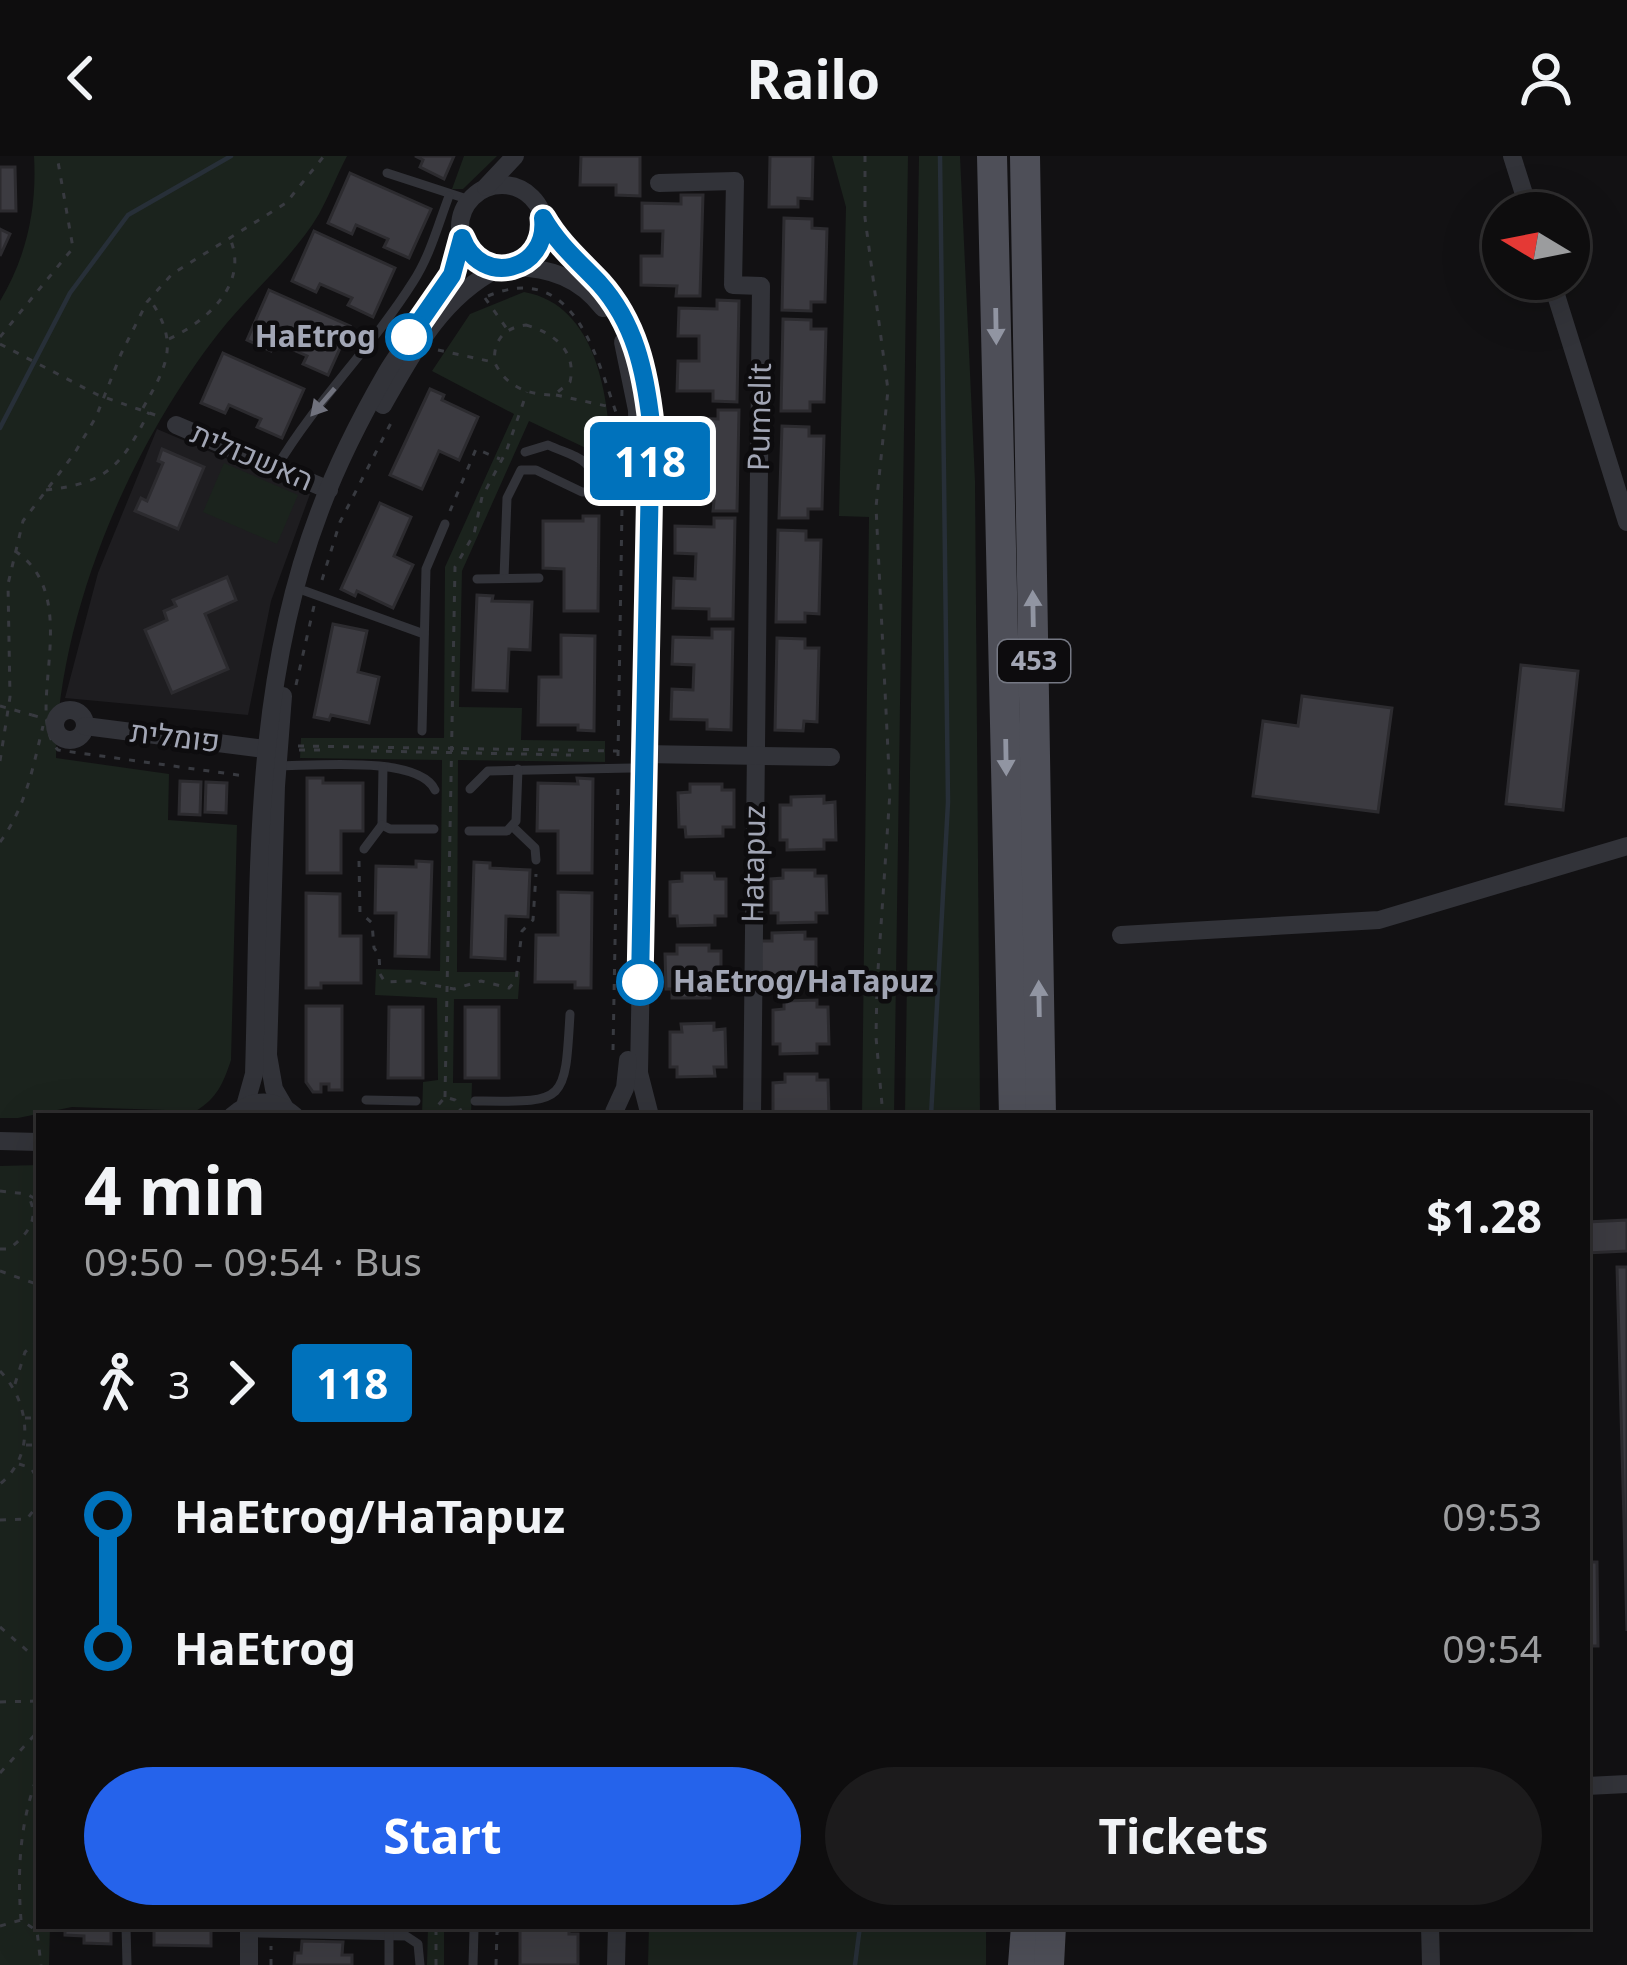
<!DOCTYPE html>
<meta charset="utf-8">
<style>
body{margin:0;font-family:"Noto Sans",Heebo,sans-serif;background:#1c1b1c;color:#f1f3f6;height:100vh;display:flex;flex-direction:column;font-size:45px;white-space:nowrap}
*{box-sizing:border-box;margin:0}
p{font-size:39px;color:#9b9c9e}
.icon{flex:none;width:66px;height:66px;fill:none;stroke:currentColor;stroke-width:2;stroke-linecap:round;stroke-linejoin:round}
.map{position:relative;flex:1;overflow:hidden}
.side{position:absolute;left:36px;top:957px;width:1554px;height:816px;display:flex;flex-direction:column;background:#0e0d0e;border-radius:0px;box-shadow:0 12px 48px #0002,0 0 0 3px #2e2d2e}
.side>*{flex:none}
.badge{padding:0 24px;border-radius:9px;font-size:42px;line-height:78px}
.needle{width:78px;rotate:280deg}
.buttons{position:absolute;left:1482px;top:36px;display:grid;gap:24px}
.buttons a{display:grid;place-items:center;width:108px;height:108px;border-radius:50%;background:#0e0d0e;box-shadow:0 12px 48px #0002,0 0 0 3px #2e2d2e;font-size:60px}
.map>.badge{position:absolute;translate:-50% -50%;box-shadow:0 0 0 6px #fff}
.legs{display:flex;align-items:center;gap:18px;height:132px;padding:0 48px;font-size:39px}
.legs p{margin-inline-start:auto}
.headline{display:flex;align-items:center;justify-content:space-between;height:204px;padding:0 48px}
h1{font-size:66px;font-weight:700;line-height:90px}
.primary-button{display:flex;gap:24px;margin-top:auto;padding:24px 48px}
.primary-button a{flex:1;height:138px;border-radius:72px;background:#2563eb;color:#fff;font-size:48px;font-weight:700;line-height:138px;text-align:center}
.primary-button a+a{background:#1c1b1c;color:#f1f3f6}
ul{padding:0 48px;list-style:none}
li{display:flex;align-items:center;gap:42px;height:132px;font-size:45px}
li i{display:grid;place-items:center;width:18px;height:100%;margin:0 15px;background:currentColor}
li i::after{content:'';width:30px;height:30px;margin:-15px;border:9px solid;border-radius:50%;background:#0e0d0e}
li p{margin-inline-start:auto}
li:first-child i{background:linear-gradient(#0000 50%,currentColor 0)}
li:last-child i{background:linear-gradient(currentColor 50%,#0000 0)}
header{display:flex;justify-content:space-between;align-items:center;height:156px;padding:0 48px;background:#0e0d0e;font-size:54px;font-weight:700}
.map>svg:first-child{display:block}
</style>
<header><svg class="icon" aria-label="back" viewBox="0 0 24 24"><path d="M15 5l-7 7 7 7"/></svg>Railo<svg class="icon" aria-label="person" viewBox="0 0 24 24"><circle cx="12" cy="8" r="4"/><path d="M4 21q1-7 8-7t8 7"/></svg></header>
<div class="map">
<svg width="1627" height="1809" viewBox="0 0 1627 1809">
<rect width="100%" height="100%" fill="#121113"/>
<polygon fill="#1e1d20" points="157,273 310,338 271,445 248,559 65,542 98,417"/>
<g fill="#1b231d">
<path d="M 34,0 L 347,0 C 337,19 329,40 319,58 C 293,102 249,138 218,178 C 130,291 58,458 56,602 L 169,618 L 168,664 L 237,669 L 231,904 C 223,928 217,942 196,955 L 72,951 L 18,962 L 0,962 L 0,145 C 27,100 37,52 34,0 Z"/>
<polygon points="464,0 497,0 463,33 452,33"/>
<polygon points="832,0 908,0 894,960 862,960 869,361 839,360 846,51"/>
<polygon points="919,0 960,0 975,325 980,960 905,960"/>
<path d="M 524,136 C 598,149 609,243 611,304 L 529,265 L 462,415 L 459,551 L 522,552 L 521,584 L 605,585 L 605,606 L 458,604 L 457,816 L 520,816 L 518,843 L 454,843 L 453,927 L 472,927 L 471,960 L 422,960 L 423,926 L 438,924 L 437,842 L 375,839 L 376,813 L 440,815 L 442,604 L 300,602 L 301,582 L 444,582 L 445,411 L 514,258 L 432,215 L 470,158 Z"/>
<polygon points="224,307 298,339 277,388 203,356"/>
<polygon points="39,1009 39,1770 50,1770 49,1809 0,1809 0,1010"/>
<polygon points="428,1770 444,1770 444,1809 427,1809"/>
<polygon points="649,1770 986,1770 986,1809 648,1809"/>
</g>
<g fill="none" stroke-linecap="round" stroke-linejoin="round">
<g stroke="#272f38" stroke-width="4.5">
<polyline points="0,272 70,137 128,59 231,0"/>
<polyline points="931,960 948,646 940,0"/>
<polyline points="855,1809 860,1770"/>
</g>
</g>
<g fill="#3c3b41" stroke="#2c2b2f" stroke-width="3">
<polygon points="415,0 454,0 444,23 420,11 423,4"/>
<polygon points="581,0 640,0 640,40 616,39 616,29 580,29"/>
<polygon points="770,0 813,0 812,43 798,42 798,51 769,51"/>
<polygon points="0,11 15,11 16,55 0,55"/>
<polygon points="350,17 431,53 409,102 384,91 388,83 356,69 352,78 328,67"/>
<polygon points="681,39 703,39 700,140 676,140 677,130 641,129 641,100 662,100 663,75 642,75 642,47 681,48"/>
<polygon points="784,62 812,63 812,72 827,73 825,146 811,146 811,155 782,154"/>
<polygon points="0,73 10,78 0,100"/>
<polygon points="314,75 395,112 373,161 348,149 352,142 320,128 316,136 292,125"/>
<polygon points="269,134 350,170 328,219 303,208 307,200 275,186 271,195 247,184"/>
<polygon points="717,144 739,145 737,246 713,245 713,235 677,235 678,205 699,205 699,180 678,180 679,152 717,153"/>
<polygon points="783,163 811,164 811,173 826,173 824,246 810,246 810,255 781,255"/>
<polygon points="223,197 304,233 282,282 257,271 261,263 229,249 225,257 201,247"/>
<polygon points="430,233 444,239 442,244 478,261 459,304 439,295 422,333 390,319"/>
<polygon points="718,254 739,254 737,355 713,355 714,345 678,344 678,314 699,315 700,290 679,289 680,262 718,263"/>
<polygon points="782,270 809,271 809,280 824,280 822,353 808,353 808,362 779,362"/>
<polygon points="162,293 204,311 178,373 135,355 141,342 147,345 163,307 158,305"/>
<polygon points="380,347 411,361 394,400 413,409 393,452 357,435 355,440 341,433"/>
<polygon points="583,360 599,360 598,455 564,455 564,413 543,412 543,365 583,365"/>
<polygon points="714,362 735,362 733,463 709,463 709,453 673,452 674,422 695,423 696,398 675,397 675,370 714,371"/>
<polygon points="778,374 806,375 806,384 821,384 819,458 805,457 805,466 776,466"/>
<polygon points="227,421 236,444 205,458 228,513 172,537 145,474 167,464 164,455 176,450 173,444"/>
<polygon points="477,439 493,440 492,445 532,446 530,494 509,493 507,535 473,534"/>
<polygon points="333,468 367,475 358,516 379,521 369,567 331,559 329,564 314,561"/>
<polygon points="712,473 733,473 731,574 707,573 707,564 671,563 672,533 693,534 694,509 672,508 673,481 712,482"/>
<polygon points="561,479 595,480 594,575 578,574 578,569 538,569 539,521 561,521"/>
<polygon points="777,482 805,483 805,492 819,492 817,566 804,565 803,575 775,574"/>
<polygon points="1521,509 1578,515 1563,654 1506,648"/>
<polygon points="1302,540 1392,552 1378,656 1253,640 1263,565 1298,570"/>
<polygon points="307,622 323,622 323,627 363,627 363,675 341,675 341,717 307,717"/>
<polygon points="577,622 593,623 592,717 558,717 558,675 537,675 538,627 578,628"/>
<polygon points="180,625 201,626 200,659 179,658"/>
<polygon points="206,626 227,627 226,657 205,656"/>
<polygon points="690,628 722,628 722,634 734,634 734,671 723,671 723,680 686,681 685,671 679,671 678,637 690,636"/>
<polygon points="824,640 824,647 835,646 836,684 824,684 824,693 787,694 787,684 780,684 780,649 791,649 791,641"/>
<polygon points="416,705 432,706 429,801 395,800 396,757 375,757 376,710 416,711"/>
<polygon points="474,706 490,707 490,712 530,714 528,761 506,760 505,803 471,801"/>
<polygon points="783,714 815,714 815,720 826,720 827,757 816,757 816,766 778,767 778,757 771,757 771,723 783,722"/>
<polygon points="682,717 714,717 715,723 726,723 726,760 715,760 715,769 678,770 677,760 670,760 670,726 682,725"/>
<polygon points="558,736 592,737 591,832 575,832 575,826 535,826 536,779 558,779"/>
<polygon points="306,737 340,738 340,780 361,780 361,827 321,827 321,832 306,832"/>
<polygon points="805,776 805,783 816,783 816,820 805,820 805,829 768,830 768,820 761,820 760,785 772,785 772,777"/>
<polygon points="677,789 709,789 709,795 721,795 721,832 710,832 710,842 672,842 672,833 666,833 665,798 677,798"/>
<polygon points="817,844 817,851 828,851 829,888 817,888 817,897 780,898 780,888 773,888 773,854 784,853 784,845"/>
<polygon points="306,850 342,850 342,934 329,934 329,928 321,928 321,936 313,936 306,926"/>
<polygon points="389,851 423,851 423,922 388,922"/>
<rect x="465" y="851" width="34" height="71"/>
<polygon points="714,867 714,874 725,873 726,911 714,911 715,920 677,921 677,911 670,911 670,876 682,876 681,868"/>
<polygon points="785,918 817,918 817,924 828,924 829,960 773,960 773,927 785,926"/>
<polygon points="1627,1064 1627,1095 1587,1097 1587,1066"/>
<polygon points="1617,1111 1627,1111 1627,1475"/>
<polygon points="1587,1406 1597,1406 1598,1490 1587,1490"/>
<polygon points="65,1770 111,1770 111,1788 84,1787 84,1780 65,1779"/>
<polygon points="154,1770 211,1770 211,1790 154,1789"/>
<polygon points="531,1770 569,1770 569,1778 578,1778 578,1809 520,1809 520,1772"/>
<polygon points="302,1785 343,1786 342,1799 352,1799 352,1809 294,1809 295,1797 301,1797"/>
</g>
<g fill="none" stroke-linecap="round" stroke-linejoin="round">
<g stroke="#383a40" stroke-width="3" stroke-dasharray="6 9" stroke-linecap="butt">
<polyline points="865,0 865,62 888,234 876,351 890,636 877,829 876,881 883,960"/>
<path d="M 488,140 C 576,103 597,204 619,265"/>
<polyline points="485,142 507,173"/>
<path d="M 526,169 C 554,177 577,195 570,226 L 554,239 C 529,239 506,231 495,207 C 492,185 505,171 526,169 Z"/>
<polyline points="0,181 73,92 57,0"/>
<path d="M 169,183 C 205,166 248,130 231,85"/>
<polyline points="0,188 98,239 158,260"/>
<polyline points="438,194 493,206"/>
<polyline points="556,239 611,251"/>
<path d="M 143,252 C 166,211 180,189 151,145"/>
<polyline points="623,324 623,304"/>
<path d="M 46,334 C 108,327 121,310 149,256"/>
<polyline points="450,355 476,293 500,303"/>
<path d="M 15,395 C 86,442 22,556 58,594 L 245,620"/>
<polyline points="322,424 340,366 393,263"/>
<polyline points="296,529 314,450"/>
<polyline points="32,559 56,566"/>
<polyline points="298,590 618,595"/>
<polyline points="299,594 325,594"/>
<polyline points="371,595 571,599"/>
<polyline points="618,600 622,352"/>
<polyline points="0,605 10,541 8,428 23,365 74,298 96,261 121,198 147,146 172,118 286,47 324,0"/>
<path d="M 0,686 C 26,651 33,611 43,570"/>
<polyline points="359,705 360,756 372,767 374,792 379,799 380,818 385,826 412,825 454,833 481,825 509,832 516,824 522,775 533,764 536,718"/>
<polyline points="613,894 618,628"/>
<polyline points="445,941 455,411 474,378 482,341 506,296 527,236"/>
<polyline points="429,960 445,941 455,944 464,960"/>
<polyline points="0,1035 27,1038 39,1045"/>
<path d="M 0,1093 L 9,1093 C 29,1077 41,1062 27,1038"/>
<polyline points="0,1115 39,1129"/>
<path d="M 0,1215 C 30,1246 36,1299 0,1328"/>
<polyline points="15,1228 25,1196 39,1184"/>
<polyline points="25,1262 39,1262"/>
<polyline points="26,1289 39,1289"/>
<polyline points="19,1308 31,1312 39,1325"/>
<polyline points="0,1364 27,1363 39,1347"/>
<polyline points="0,1471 39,1505"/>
<polyline points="0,1546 39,1545"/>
<polyline points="0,1617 39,1574"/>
<path d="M 21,1764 C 17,1713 20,1664 39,1616"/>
<polyline points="0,1770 21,1764 37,1775 41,1809"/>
<polyline points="271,1809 271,1790"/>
<polyline points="436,1809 436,1770"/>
<polyline points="496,1809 497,1776 507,1770"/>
</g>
<g stroke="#323339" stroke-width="9">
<polyline points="387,17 470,44"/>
<path d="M 525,296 L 548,289 C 577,302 593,301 597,336"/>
<path d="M 276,312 C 315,246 372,191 413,126 C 430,100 438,69 449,40"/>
<polyline points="504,422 507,342 521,314 536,314 582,336 637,336"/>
<polyline points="477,423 539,422"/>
<polyline points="305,435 424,478"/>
<polyline points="422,575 426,413 445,368"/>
<path d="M 277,610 C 313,610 419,599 435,634"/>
<polyline points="383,611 382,669 390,673 434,673"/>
<polyline points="470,633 488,615 632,612"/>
<polyline points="512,670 535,692 536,704"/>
<polyline points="469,675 507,675 516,665 518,613"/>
<polyline points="364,693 382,669"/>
<polyline points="366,944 416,945"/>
<path d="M 475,945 C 565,946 565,949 570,858"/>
<polyline points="126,1770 127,1809"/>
<polyline points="259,1777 406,1780 418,1788 420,1809"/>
<polyline points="389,1809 389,1770"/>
<polyline points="473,1809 474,1774"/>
</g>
<g stroke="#323339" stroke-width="18">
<polyline points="1512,0 1530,57"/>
<polyline points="659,27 735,25 733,129 761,130 752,960"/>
<circle cx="502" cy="71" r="42"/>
<polyline points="486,31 515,0"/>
<path d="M 543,61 C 558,88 578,105 598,127 C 635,166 646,215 651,267 L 639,917 L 650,960"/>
<path d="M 513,111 C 551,112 580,122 603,152"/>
<polyline points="1551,123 1627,366"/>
<polyline points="623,186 637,254 638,295"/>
<path d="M 383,249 C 413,196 441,142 497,113"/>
<polyline points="176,269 329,334"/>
<polyline points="283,540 276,630 268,899 274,933 285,952"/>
<circle cx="70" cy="569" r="15"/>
<polyline points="85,570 265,593"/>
<polyline points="642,598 831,601"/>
<polyline points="1121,779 1379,764 1627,690"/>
<path d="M 245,950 L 254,918 C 260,728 251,536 319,357 C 337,308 361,261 387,216 C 413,172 454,134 462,82"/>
<polyline points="614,956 625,932 628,904"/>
<path d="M 232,960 C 253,942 274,942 295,960"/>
<polyline points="0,985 39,986"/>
<polyline points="1587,1630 1627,1628"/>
<polyline points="1430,1770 1431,1809"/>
<polyline points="249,1809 249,1770"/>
<polyline points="616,1809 617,1770"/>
</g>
<g stroke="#4e4f58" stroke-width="30">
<polyline points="992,0 1014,960"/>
<polyline points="1025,0 1041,960"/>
<polyline points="1023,1809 1026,1770"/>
<polyline points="1049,1809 1051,1770"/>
</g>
<polyline stroke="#383a40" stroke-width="3" stroke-dasharray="6 9" stroke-linecap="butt" points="0,550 32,559"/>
</g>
<defs><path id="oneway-solid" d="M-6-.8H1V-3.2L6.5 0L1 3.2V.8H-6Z" transform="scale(3)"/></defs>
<g fill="#9195a2">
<use href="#oneway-solid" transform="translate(996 170) rotate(89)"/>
<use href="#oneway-solid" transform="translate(1033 453) rotate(-91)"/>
<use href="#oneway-solid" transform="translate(1006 601) rotate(89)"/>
<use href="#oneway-solid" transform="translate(1039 843) rotate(-91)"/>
</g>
<use fill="#70727d" href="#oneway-solid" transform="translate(323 246) rotate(131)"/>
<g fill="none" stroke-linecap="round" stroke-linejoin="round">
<defs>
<path id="line-1" d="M 409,181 L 452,119 L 462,82 C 481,132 549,115 543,62 C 558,88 578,105 599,127 C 635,167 645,215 651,267 L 640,826"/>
</defs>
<use href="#line-1" stroke="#fff" stroke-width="27"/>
<use href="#line-1" stroke="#0072bc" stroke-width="18"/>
</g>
<g fill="#fff" stroke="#0072bc" stroke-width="6">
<circle cx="409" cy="181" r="21"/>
<circle cx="640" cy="826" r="21"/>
</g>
<g text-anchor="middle" stroke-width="9" stroke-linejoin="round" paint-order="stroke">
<rect fill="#0d0c0e" stroke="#757883" stroke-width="3" x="998" y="484" width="72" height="42" rx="9"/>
<g font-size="27" font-weight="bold" fill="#a2a6b5">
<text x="1034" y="514">453</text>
</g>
<g font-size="30" font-weight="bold" fill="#a2a6b5" stroke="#0d0c0e" text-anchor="end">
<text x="376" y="191">HaEtrog</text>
<text x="673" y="836" text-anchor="start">HaEtrog/HaTapuz</text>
</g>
<g font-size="30" fill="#a2a6b5" stroke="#0d0c0e">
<text transform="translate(760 261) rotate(-89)" y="10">Pumelit</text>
<text transform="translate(252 301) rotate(23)" y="10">האשכולית</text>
<text transform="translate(175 581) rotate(7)" y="10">פומלית</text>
<text transform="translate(754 708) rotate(-89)" y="10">Hatapuz</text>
</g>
</g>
</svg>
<div class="buttons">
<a><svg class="needle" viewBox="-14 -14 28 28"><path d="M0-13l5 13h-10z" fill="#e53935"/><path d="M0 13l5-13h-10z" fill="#9b9c9e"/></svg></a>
</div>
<b class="badge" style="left:650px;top:305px;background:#0072bc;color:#fff">118</b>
<section class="side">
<div class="headline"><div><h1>4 min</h1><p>09:50 – 09:54 · Bus</p></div><b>$1.28</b></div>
<div class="legs"><svg class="icon" aria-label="walk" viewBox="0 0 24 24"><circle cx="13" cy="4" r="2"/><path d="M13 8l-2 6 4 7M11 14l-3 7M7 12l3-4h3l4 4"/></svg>3<svg class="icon" aria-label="forward" viewBox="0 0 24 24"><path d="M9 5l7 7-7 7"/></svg><b class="badge" style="background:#0072bc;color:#fff">118</b></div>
<ul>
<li><i style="color:#0072bc"></i><b>HaEtrog/HaTapuz</b><p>09:53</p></li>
<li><i style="color:#0072bc"></i><b>HaEtrog</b><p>09:54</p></li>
</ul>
<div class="primary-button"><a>Start</a><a>Tickets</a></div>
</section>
</div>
